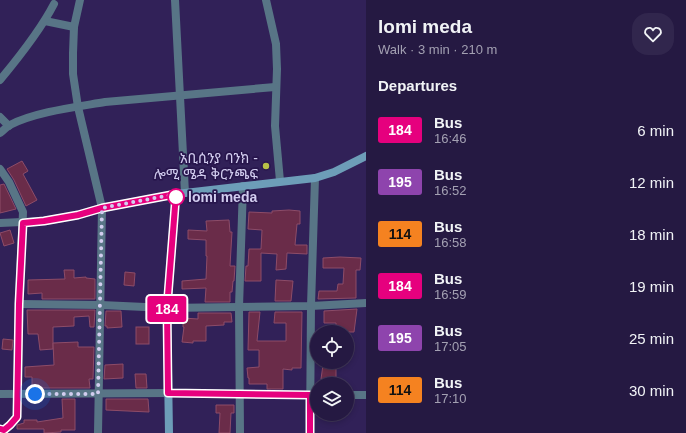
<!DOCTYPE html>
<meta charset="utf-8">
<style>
body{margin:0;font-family:Helvetica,"Noto Sans Ethiopic",sans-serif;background:#31264d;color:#f1f3f6;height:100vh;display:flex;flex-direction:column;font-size:15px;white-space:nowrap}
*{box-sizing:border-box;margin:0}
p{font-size:13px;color:#a3a0b2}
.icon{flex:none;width:22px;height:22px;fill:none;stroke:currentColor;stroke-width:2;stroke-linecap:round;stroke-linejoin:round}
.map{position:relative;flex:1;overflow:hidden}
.side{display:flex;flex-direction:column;background:#251942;width:320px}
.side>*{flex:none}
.badge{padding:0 8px;border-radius:3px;font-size:14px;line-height:26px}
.fabs{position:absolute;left:310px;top:325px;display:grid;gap:8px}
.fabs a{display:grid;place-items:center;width:44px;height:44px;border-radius:50%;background:#251942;box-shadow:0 2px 6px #0003,0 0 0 1px #42385b;font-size:20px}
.you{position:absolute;width:20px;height:20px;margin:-10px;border:3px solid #fff;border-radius:50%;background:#1a73e8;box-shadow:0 0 0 6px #1a73e833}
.map>.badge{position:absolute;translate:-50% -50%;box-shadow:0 0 0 2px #fff}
h2{padding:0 12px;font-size:15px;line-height:36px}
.round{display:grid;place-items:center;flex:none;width:42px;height:42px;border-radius:16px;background:#31264d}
.summary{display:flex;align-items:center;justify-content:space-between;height:68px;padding:0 12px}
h1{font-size:19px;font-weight:700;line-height:30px}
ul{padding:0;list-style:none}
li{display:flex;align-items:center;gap:12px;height:52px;padding:0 12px}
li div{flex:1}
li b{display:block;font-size:15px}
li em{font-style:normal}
li .badge{min-width:44px;font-weight:700;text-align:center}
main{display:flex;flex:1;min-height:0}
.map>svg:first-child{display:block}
</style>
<main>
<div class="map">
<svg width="366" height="433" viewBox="0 0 366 433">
<rect width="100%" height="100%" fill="#312158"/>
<g fill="#6a2c49" stroke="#8d4c68">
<polygon points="22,161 28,171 23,174 37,200 26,206 14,180 7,169"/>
<polygon points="4,184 16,209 0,213 0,185"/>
<polygon points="289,210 300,211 300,224 297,224 295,245 307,245 307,254 287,253 286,269 276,270 277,254 261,253 261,281 245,281 246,266 248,266 249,249 261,249 262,230 248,229 249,212 272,213 272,211"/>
<polygon points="229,220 230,232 232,232 230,266 235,266 234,281 233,281 232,292 230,292 230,302 205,302 206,288 182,289 182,281 206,279 207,256 206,256 206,240 188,239 188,230 207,231 206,221"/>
<polygon points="10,230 14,243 4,246 0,233"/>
<polygon points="340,257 361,258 360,270 356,270 356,298 318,299 319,291 337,291 338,284 343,284 344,268 323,268 323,258"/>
<polygon points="64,270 74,270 74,278 86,277 86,278 95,279 95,299 42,299 42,293 28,294 28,280 65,279"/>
<polygon points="125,272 135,273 134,286 124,285"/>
<polygon points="276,280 293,281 291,301 275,301"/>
<polygon points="357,309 354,332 336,332 336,323 324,323 324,311"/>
<polygon points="27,310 95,310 94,327 90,327 89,316 74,317 74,326 53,327 53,349 40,350 38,334 28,334"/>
<polygon points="106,311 121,311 122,327 107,328 107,326 105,326"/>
<polygon points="249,312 260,312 257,341 286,341 286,323 274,323 275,312 302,312 301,368 292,368 292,370 283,369 283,389 267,389 267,384 249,384 249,378 248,378 247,368 259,367 259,350 248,350"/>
<polygon points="198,313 231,313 232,322 224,322 224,325 206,326 206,341 193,341 193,343 182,342 184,327 183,327 183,318 198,319"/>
<rect x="136" y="327" width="13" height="17"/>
<polygon points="3,339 13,340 12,350 2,349"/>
<polygon points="78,342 78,347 94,347 93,379 89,379 90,388 32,388 32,377 25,377 25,367 54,365 53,343"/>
<polygon points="123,364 123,378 104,379 105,365"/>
<polygon points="323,365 336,366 336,380 321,379"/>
<polygon points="135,374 146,374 147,388 136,388"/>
<polygon points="62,399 75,399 75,430 61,430 61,432 44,433 44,429 17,429 17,425 24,423 24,420 37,420 37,422 63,418"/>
<polygon points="106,399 148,399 149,412 106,410"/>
<polygon points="216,405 234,405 234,413 231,413 230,433 219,433 220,413 216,413"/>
</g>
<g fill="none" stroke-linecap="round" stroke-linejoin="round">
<g stroke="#587586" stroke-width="8">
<polyline points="80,0 74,27 73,53 73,74 78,107 102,208 98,433"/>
<polyline points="175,0 185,193"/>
<polyline points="266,0 276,44 277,69 275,126 280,181"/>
<polyline points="45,21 74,27"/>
<path d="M 0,80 C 20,56 40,31 54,4"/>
<polyline points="0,117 9,126"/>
<path d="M 0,133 C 3,131 6,127 10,125 C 35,112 76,107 105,102 L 275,87"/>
<path d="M 0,169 L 9,182 L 23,212 L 19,304 L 17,417 C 13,423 5,427 3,433"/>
<polyline points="0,223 44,221 78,215 102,208 176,194"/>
<polyline points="19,304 101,305 167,308 311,306 366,303"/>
<polyline points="0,394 169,393 317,395"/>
<polyline points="347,395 366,395"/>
<polyline points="240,433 239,307 243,186"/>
<polyline points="310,433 311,306 315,178"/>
</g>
<polyline stroke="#6d9db8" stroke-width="8" points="169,433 167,308 176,194 315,178 334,172 366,156"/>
</g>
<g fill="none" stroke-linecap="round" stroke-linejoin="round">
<defs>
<polyline id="line" points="0,429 4,430 10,425 17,417 19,304 23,223 44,221 78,215 102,208 176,194 167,308 168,393 310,395 310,433"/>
</defs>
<use href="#line" stroke="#fff" stroke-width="9"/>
<use href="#line" stroke="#e6007e" stroke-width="6"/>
<polyline stroke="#d2cdef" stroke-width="4" stroke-dasharray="0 7.2" points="35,394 98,394 102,208 176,194 176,197"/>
</g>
<circle fill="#b8c147" stroke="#28164d" stroke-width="1.5" cx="266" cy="166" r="4"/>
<circle fill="#fff" stroke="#e6007e" stroke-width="2" cx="176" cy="197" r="8"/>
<g text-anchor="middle" stroke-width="3.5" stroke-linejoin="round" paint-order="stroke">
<g font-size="14" fill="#d2cdef" stroke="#28164d" text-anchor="end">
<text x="258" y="163">አቢሲንያ ባንክ -<tspan x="258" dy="16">ሎሚ ሜዳ ቅርንጫፍ</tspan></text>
</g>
<g font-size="14" font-weight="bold" fill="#d2cdef" stroke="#28164d" text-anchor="start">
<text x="188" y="202">lomi meda</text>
</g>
</g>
</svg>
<div class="fabs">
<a><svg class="icon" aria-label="locate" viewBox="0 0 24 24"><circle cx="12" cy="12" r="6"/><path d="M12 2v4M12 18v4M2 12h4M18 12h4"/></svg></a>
<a><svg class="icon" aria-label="layers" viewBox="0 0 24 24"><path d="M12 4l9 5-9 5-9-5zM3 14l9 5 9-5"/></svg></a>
</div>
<div class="you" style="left:35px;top:394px"></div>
<b class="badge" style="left:167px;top:309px;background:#e6007e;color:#fff">184</b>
</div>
<section class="side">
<div class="summary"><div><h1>lomi meda</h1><p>Walk · 3 min · 210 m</p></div><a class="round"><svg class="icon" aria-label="heart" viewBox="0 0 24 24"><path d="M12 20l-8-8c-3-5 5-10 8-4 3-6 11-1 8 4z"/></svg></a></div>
<h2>Departures</h2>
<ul>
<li><span class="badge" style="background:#e6007e;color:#fff">184</span><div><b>Bus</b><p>16:46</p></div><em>6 min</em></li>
<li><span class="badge" style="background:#8e44ad;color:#fff">195</span><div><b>Bus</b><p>16:52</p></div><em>12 min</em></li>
<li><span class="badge" style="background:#f58220;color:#111">114</span><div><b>Bus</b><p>16:58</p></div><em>18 min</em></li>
<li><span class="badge" style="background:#e6007e;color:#fff">184</span><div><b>Bus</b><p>16:59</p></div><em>19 min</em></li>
<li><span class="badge" style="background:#8e44ad;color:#fff">195</span><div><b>Bus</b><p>17:05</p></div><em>25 min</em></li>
<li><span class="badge" style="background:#f58220;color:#111">114</span><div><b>Bus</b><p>17:10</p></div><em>30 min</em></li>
</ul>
</section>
</main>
